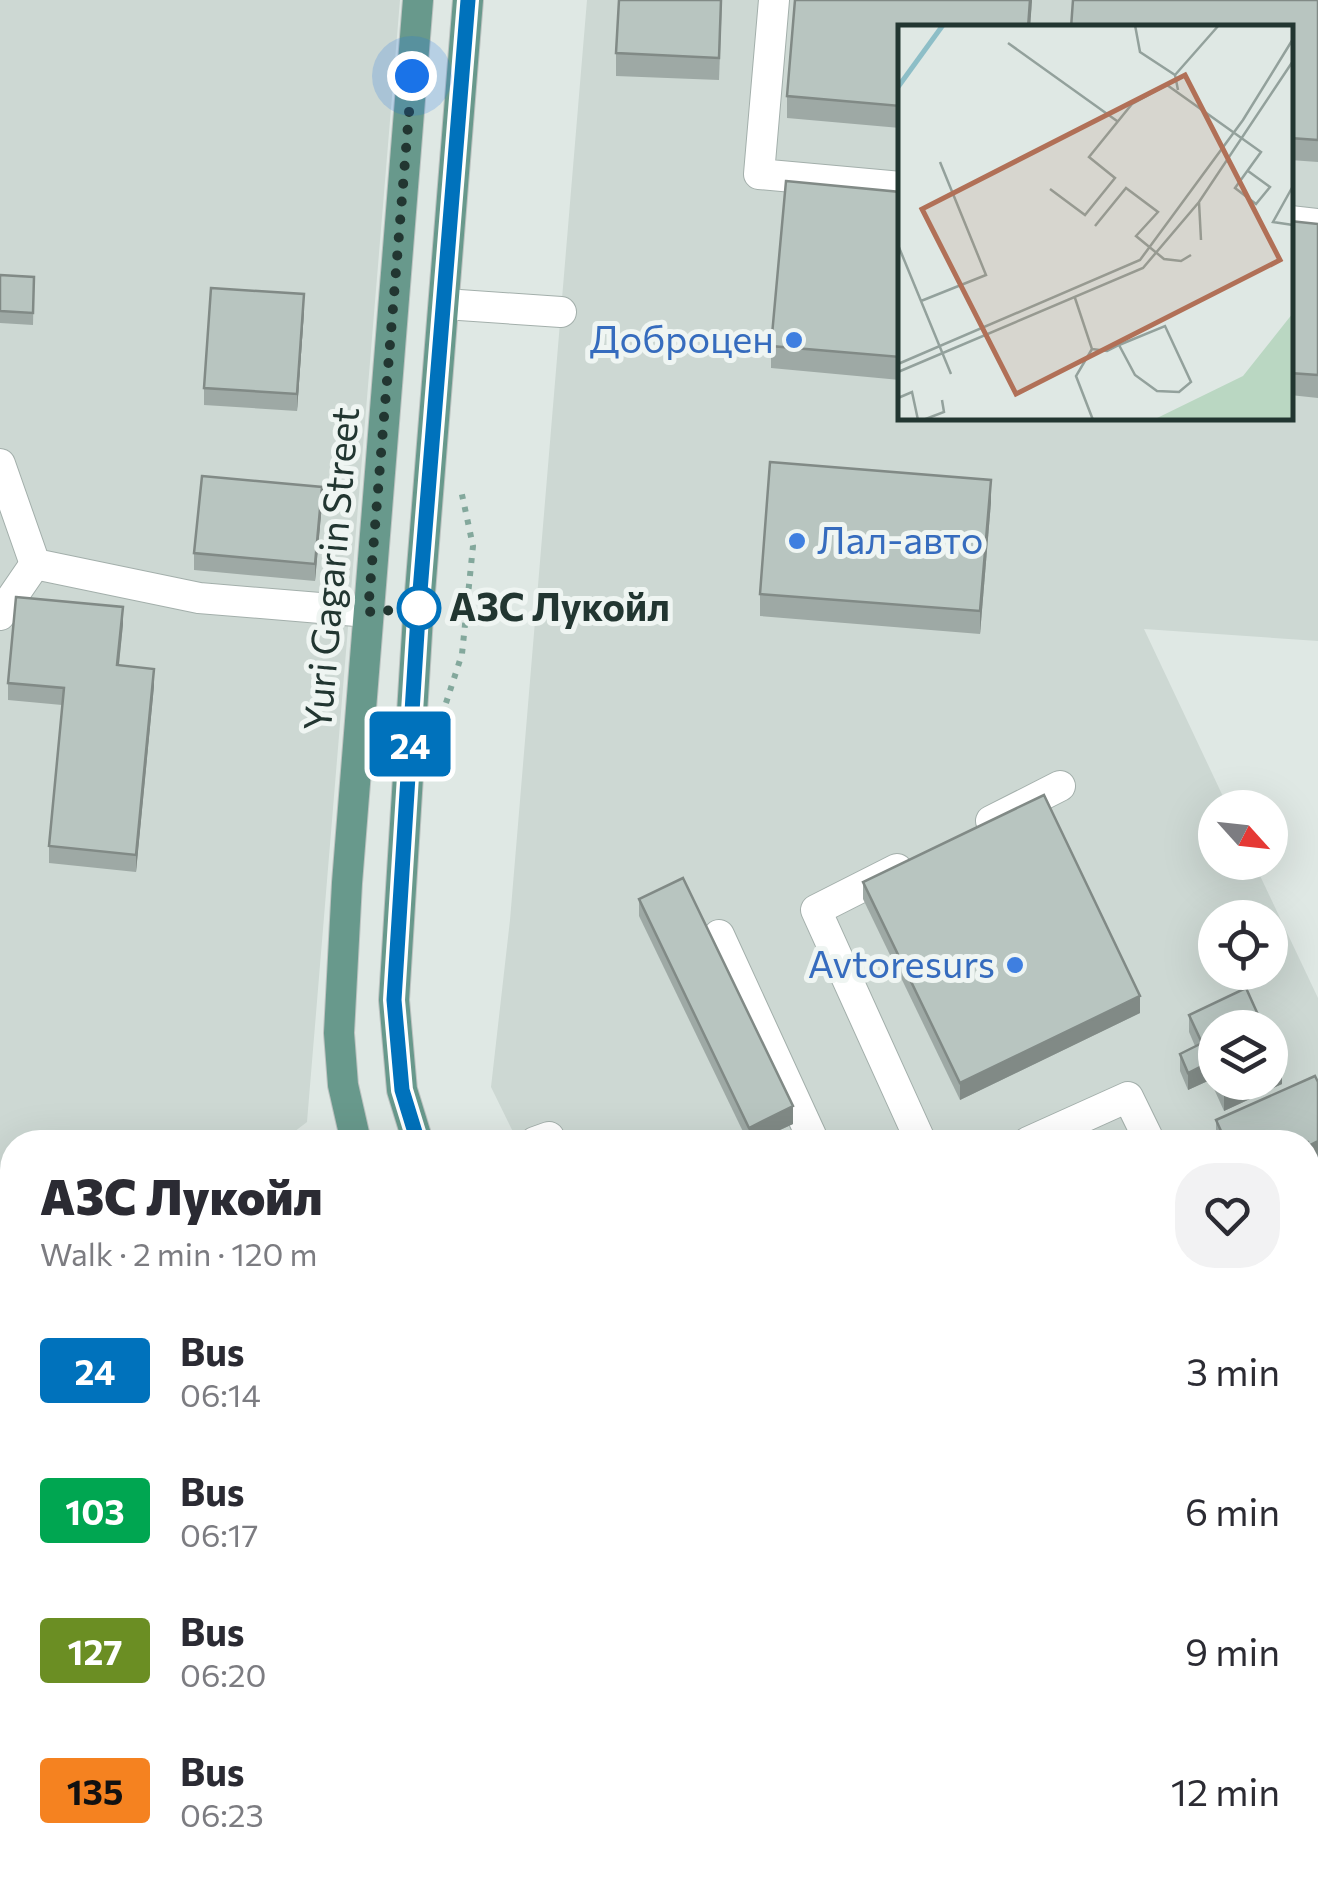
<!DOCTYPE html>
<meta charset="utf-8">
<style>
body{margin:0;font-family:Commissioner,sans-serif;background:#f2f2f3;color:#2b2b33;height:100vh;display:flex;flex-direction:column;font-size:38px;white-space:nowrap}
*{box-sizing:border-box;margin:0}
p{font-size:32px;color:#7c7c81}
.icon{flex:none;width:55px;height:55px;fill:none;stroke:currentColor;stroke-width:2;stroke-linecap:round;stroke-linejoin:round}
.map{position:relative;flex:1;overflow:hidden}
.panel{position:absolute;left:0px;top:1130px;width:1320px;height:752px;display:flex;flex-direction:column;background:#fff;border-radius:40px 40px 0 0;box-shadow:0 10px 40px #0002}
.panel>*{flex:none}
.badge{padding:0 20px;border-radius:8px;font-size:35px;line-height:65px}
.needle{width:65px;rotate:117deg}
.controls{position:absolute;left:1198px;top:790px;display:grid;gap:20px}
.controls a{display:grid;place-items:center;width:90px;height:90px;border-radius:50%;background:#fff;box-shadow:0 10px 40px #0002;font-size:50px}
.you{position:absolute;width:50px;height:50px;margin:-25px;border:8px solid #fff;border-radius:50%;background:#1a73e8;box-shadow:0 0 0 15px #1a73e833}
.map>.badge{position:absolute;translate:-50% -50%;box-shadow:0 0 0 5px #fff}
.round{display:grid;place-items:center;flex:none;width:105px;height:105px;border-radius:40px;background:#f2f2f3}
.headline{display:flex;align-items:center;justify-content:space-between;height:170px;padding:0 40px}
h1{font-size:48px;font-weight:800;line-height:75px}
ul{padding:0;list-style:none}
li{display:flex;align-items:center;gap:30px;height:140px;padding:0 40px}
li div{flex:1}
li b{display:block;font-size:38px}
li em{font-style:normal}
li .badge{min-width:110px;font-weight:700;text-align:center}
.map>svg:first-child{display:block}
</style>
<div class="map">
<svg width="1318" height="1881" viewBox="0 0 1318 1881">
<rect width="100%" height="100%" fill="#dfe8e4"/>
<g fill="#cdd8d3" fill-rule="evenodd">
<polygon points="0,0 400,0 307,1122 281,1142 12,1142 12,1336 0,1336"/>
<path d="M 587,0 L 1318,0 L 1318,641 L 1144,629 L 1228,807 L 1215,808 L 1215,862 L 1254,863 L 1318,998 L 1318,1190 L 1308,1194 L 1308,1142 L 518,1142 L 491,1087 L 510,920 ZM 901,28 L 1290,28 L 1290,418 L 901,418 ZM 1215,918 L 1270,918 L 1270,972 L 1215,972 ZM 1215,1028 L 1270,1028 L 1270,1082 L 1215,1082 Z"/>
<polygon points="1318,1322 1318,1881 840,1881 834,1870 1308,1870 1308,1328"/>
<polygon points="272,1870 657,1870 663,1881 269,1881"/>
</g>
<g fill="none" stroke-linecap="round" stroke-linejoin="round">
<defs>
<g id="minor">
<polyline points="774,0 759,174 901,187"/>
<polyline points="1290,221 1318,224"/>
<polyline points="445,304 561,312"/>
<polyline points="0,464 35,564 199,598 368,612"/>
<polyline points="0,615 35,564"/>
<polyline points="991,821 1060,786"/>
<polyline points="897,869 816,910 921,1142"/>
<polyline points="719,935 814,1142"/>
<polyline points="535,1142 549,1137 551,1142"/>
<polyline points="1028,1142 1128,1097 1150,1142"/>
<polyline points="1308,1331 1318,1325"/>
<polyline points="1308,1493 1318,1572"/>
<polyline points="1308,1750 1318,1731"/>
<polyline points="1308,1811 1318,1813"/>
<polyline points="548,1870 554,1881"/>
<polyline points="438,1881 461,1870"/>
<polyline points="1069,1881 1092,1870"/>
</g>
<g id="major">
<polyline points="356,1142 343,1085 339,1033 347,883 418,0"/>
<polyline points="418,1142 402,1090 394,1000 418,617 468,0"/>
<polyline points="702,1870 707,1881"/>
<polyline points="783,1870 789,1881"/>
</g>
</defs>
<use href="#minor" stroke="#a3afab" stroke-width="32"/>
<use href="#major" stroke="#bdc3c1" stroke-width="32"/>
<g stroke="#83a89c" stroke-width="6" stroke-dasharray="5 8" stroke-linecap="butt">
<polyline points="446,703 462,654 473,546 461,490"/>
<polyline points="234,1881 237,1870"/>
</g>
<use href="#minor" stroke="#fff" stroke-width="30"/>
<use href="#major" stroke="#68998c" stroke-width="30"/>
</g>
<g fill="#9ea9a5">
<polygon points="722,0 719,80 616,76 616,53"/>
<polygon points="795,0 1032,0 1030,28 900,28 900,128 787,118 787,96"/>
<polygon points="1318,0 1318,162 1290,160 1290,28"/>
<polygon points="900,192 900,380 771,368 771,346"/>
<polygon points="1290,221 1318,224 1318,398 1290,395"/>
<polygon points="0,275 34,277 33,325 0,323"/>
<polygon points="304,312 297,411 204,405 204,388"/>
<polygon points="991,502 980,634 760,616 760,594"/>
<polygon points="322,504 315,581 194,570 194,553"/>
<polygon points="123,624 119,665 154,686 136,872 49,863 49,846 62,705 8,700 8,683"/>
<polygon points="863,882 1140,1013 960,1100 863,899"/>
<polygon points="639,899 793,1124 754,1142 748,1142 639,916"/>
<polygon points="1189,1015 1215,1028 1215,1082 1282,1084 1224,1111 1210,1080 1188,1090 1180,1071 1180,1054 1195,1046 1189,1032"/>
<polygon points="1315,1076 1318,1082 1318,1159 1308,1163 1308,1142 1218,1142 1216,1137 1216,1120"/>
<polygon points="1318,1353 1318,1396 1308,1378 1308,1359"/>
</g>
<g fill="#818a86">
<polygon points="1030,0 1032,0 1030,28 1028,28"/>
<polygon points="304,294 304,312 297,411 297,394"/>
<polygon points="991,480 991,502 980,634 980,611"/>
<polygon points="322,487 322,504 315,581 315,564"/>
<polygon points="123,607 123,624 117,682 117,665"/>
<polygon points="154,669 154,686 136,872 136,855"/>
<polygon points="1140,996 1140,1013 960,1100 960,1083"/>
<polygon points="1210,1062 1210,1080 1188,1090 1188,1073"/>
<polygon points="1282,1067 1282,1084 1224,1111 1224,1094 1248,1082 1270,1082 1270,1072"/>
<polygon points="793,1106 793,1124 754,1142 749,1142 749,1128"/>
<polygon points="1318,1141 1318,1159 1308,1163 1308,1146"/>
</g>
<g fill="#b8c5c0" stroke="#818a86" stroke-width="2.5">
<polygon points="619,0 721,0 719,58 616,53"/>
<polygon points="795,0 1030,0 1028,28 900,28 900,106 787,96"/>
<polygon points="1073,0 1318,0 1318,140 1290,138 1290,28 1071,28"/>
<polygon points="786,181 900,192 900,357 771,346"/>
<polygon points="1290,221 1318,224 1318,375 1290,373"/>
<polygon points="0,275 34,277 33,313 0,311"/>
<polygon points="211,288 304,294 297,394 204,388"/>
<polygon points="770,462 991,480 980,611 760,594"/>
<polygon points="202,476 322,487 315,564 194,553"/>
<polygon points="16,597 123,607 117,665 154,669 136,855 49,846 64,688 8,683"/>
<polygon points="1044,795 1140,996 960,1083 863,882"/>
<polygon points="683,878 793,1106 749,1128 639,899"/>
<polygon points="1246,988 1264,1028 1215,1028 1215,1074 1210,1062 1188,1073 1180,1054 1202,1043 1189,1015"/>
<polygon points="1270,1040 1282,1067 1270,1072"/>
<polygon points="1315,1076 1318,1082 1318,1141 1308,1146 1308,1142 1226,1142 1216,1120"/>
<polygon points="1219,1082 1248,1082 1224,1094"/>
<polygon points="1318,1353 1318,1390 1308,1372 1308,1359"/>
<polygon points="1318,1856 1318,1881 1269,1881 1291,1870 1308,1870 1308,1861"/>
<polygon points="598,1870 657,1870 663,1881 604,1881"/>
</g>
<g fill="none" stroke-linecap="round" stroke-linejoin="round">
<defs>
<polyline id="line" points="418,1142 402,1090 394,1000 418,616 468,0"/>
</defs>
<use href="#line" stroke="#fff" stroke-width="22"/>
<use href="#line" stroke="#0072bc" stroke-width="15"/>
<polyline stroke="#223631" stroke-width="10" stroke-dasharray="0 18" points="412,76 368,612 419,608"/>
</g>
<g fill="#3f7fe0" stroke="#eff5f2" stroke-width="4">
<circle cx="794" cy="340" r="10"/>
<circle cx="797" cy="541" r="10"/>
<circle cx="1015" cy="965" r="10"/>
</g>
<circle fill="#fff" stroke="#0072bc" stroke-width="5" cx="419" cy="608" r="20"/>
<g text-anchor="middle" stroke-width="10" stroke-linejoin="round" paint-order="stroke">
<g font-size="38" fill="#366cbe" stroke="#eff5f2" text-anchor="end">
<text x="774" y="353">Доброцен</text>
<text x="817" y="554" text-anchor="start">Лал-авто</text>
<text x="995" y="978">Avtoresurs</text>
</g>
<g font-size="38" fill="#223631" stroke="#eff5f2">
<text transform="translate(332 569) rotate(-85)" y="13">Yuri Gagarin Street</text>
</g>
<g font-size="38" font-weight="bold" fill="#223631" stroke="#eff5f2" text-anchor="start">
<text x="449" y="621">АЗС Лукойл</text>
</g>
</g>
<g transform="translate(898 25)">
<rect width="395" height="395" fill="#dfe8e4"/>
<path d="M 395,288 L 395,395 L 255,395 L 345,351 Z" fill="#bad7c2"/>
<path fill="none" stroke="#8dbec7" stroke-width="5" d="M 0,62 L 45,0"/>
<path fill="none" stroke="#93a19c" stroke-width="2.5" d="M 237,0 L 242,27 L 277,50 L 280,65M 110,18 L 219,96M 277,50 L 321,0M 395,161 L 375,197 L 395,200M 152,164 L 187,190 L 217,153 L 191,132 L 234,79 L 269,60 L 363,127 L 337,163 L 358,179 L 372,162 L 350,146M 301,177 L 303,215M 197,201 L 228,163 L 260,187 L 238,211 L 266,234 L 283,236 L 293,230M 0,220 L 53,349M 177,273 L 194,324 L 178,351 L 195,395M 23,276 L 88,250 L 42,137M 194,324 L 209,326 L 221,320 L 267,301 L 293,357 L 281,367 L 259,366 L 237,350 L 221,320M 0,339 L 242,235 L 345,95 L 395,14M 0,347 L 245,243 L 301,177 L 395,36M 0,373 L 14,367 L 20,395M 25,395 L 46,387 L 44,375"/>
<path fill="#b17057" fill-opacity="0.15" stroke="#b17057" stroke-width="5" d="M 287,50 L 382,235 L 118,369 L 24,184 Z"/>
<rect width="395" height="395" fill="none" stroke="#223631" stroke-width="5"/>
</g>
</svg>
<div class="controls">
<a><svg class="needle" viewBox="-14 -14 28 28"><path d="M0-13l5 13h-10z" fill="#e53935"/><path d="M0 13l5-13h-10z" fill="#7c7c81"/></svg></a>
<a><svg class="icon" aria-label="locate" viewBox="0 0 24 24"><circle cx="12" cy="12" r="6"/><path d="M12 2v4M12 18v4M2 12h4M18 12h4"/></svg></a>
<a><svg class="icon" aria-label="layers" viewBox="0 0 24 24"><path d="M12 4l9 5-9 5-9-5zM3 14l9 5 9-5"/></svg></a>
</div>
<div class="you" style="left:412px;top:76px"></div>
<b class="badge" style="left:410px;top:744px;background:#0072bc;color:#fff">24</b>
<section class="panel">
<div class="headline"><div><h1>АЗС Лукойл</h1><p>Walk · 2 min · 120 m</p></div><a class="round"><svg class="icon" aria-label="heart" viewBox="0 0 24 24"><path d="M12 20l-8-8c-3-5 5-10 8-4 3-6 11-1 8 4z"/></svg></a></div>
<ul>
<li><span class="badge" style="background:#0072bc;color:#fff">24</span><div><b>Bus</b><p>06:14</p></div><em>3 min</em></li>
<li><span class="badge" style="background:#00a651;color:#fff">103</span><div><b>Bus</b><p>06:17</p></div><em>6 min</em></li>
<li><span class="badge" style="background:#6b8e23;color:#fff">127</span><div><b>Bus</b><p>06:20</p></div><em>9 min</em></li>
<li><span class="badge" style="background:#f58220;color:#111">135</span><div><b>Bus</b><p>06:23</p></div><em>12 min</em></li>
</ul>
</section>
</div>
